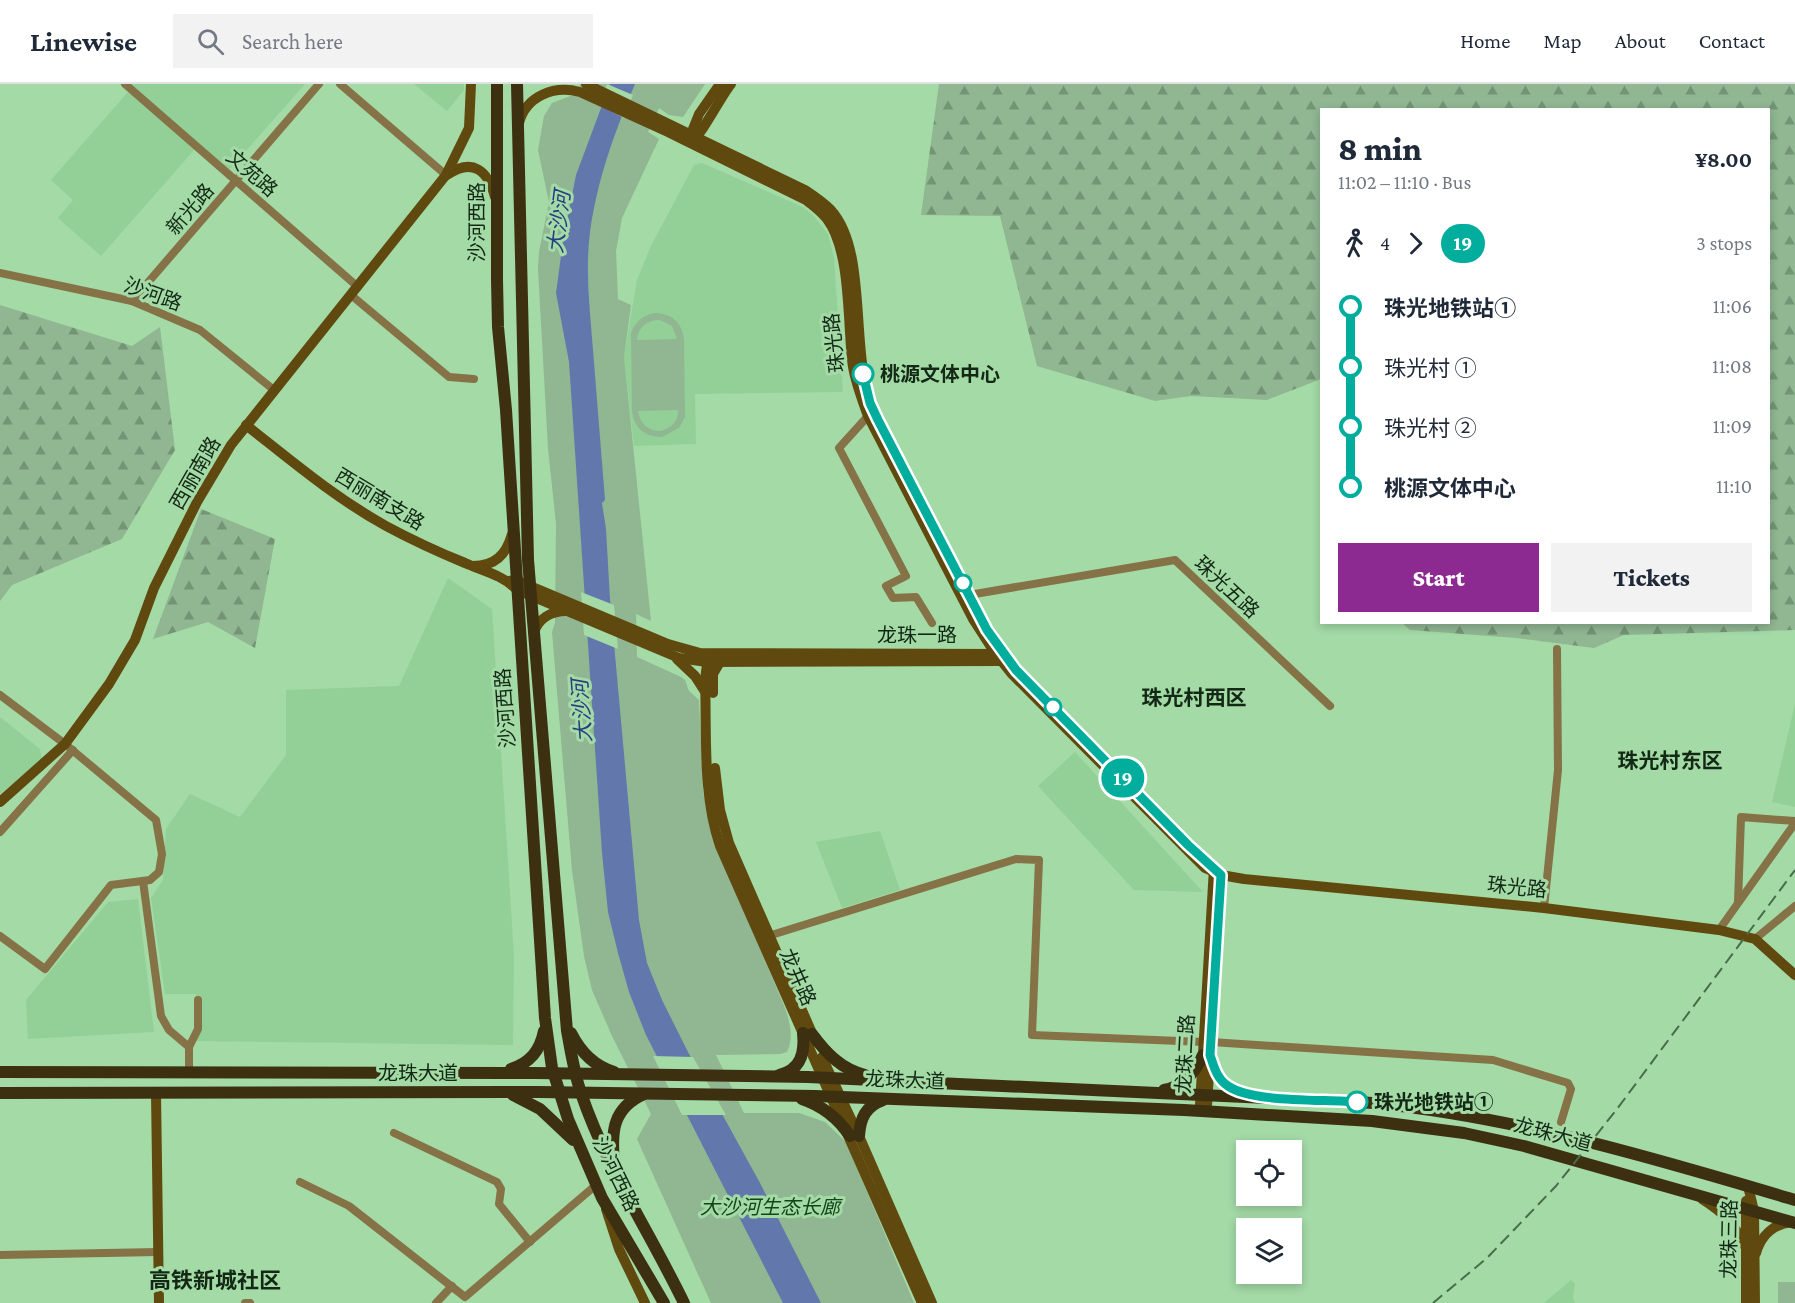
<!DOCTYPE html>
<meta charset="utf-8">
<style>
body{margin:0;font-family:"Crimson Pro","Noto Sans SC",serif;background:#f2f2f3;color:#1f2937;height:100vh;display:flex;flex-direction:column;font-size:22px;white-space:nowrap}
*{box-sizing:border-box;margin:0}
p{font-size:20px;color:#747a83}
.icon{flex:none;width:33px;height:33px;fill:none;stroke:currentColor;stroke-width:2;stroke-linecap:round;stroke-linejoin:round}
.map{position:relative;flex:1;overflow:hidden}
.sheet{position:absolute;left:1320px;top:24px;width:450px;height:516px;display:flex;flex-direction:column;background:#fff;border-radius:0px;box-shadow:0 3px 9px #0003}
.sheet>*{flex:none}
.badge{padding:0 12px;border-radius:20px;font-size:21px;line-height:39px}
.controls{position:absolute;left:1236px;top:1056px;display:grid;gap:12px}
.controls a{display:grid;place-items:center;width:66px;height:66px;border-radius:0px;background:#fff;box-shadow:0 3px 9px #0003;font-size:30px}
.map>.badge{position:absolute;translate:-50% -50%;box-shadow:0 0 0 3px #fff}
.legs{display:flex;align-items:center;gap:9px;height:66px;padding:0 18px;font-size:20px}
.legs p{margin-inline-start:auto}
.overview{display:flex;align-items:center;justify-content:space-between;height:102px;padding:0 18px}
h1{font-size:33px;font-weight:800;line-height:45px}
.cta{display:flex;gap:12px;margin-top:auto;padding:12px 18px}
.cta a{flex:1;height:69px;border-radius:0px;background:#8d2a92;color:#fff;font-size:24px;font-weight:800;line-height:69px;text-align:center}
.cta a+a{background:#f2f2f3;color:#1f2937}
ul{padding:0 18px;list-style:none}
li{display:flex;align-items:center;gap:21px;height:60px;font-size:22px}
li i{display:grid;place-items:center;width:9px;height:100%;margin:0 8px;background:currentColor}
li i::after{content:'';width:15px;height:15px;margin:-8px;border:4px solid;border-radius:50%;background:#fff}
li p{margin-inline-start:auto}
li:first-child i{background:linear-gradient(#0000 50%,currentColor 0)}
li:last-child i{background:linear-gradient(currentColor 50%,#0000 0)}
header{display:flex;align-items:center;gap:36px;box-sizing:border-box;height:84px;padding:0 30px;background:#fff;border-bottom:2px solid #e0e1e3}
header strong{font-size:28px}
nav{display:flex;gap:33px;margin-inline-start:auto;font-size:21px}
.search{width:420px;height:54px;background:#f2f2f3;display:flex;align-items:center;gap:15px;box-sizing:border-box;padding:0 21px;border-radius:0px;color:#747a83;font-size:22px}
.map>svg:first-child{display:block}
</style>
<header>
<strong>Linewise</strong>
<div class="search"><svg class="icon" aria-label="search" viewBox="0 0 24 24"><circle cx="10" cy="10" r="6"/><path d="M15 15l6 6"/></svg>Search here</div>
<nav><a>Home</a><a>Map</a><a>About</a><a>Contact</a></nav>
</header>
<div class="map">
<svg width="1795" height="1219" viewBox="0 0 1795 1219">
<defs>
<pattern id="forest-firs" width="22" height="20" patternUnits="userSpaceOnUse" patternTransform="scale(1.5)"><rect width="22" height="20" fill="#90b692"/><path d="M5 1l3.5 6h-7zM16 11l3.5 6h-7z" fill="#749476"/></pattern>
</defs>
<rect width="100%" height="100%" fill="#a3daa6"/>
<g fill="#93d097">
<polygon points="130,0 305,0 229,86"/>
<polygon points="414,0 464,0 464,6 447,27"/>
<polygon points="128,8 195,65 101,172 58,134 73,116 51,96"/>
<polygon points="702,79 803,123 813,131 828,150 834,174 843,308 695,310 696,360 634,362 624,273 637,196 651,162 694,81"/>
<polygon points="448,494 492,525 514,872 513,961 195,957 196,910 165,910 151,814 163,796 166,745 190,710 240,733 286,671 286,606 399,602"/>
<polygon points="1795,620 1795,723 1772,718"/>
<polygon points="0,633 40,665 42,675 0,710"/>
<polygon points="1075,668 1203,808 1134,806 1038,702"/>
<polygon points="880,747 900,806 842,824 816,758"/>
<polygon points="138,815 154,948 28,955 26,916 108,818"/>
<polygon points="1571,1196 1575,1200 1573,1213 1575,1219 1544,1219"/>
</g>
<g fill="url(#forest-firs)">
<polygon points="939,0 1795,0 1795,546 1624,551 1594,564 1516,554 1410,546 1402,539 1768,538 1768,26 1322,26 1321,295 1267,316 1191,312 1155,317 1037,282 1000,132 921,131"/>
<polygon points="0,221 132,262 160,243 175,366 122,455 12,501 0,517"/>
<polygon points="201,425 275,455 255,564 208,538 153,555"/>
</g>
<g fill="#90b692" fill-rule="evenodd">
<path d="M 580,0 L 705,0 L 683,33 L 669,31 L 659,24 L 648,48 L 659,55 L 622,134 L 616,167 L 618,215 L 631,221 L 624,273 L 651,537 L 636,530 L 637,573 L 681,593 L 685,596 L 689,607 L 699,616 L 703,707 L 711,749 L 785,924 C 790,939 794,953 787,968 L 780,970 L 716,971 L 744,1029 L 799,1029 L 825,1038 L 846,1058 L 914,1219 L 711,1219 L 637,1055 L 651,1030 L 612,952 L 592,906 L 584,872 L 572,786 L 552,548 L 555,539 L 556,440 L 548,364 L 538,185 L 539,168 L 549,118 L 538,66 L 544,32 L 552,19 L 578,9 Z"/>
<path d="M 654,229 C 671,229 682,238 684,255 L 685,333 L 679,344 L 662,353 C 645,353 634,344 632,327 L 631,249 C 635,238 642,232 654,229 ZM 660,236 L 672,242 L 677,255 L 637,256 C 638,243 647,236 660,236 ZM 678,326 C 679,337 671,344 661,347 C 648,347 640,340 638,327 Z"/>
<rect x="1778" y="1198" width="17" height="21"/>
</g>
<path fill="#6278ac" d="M 610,0 L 635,0 C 614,50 598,93 590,148 C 585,187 590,227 593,266 C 597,316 601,366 605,416 L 602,419 L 606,445 L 610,515 L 639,836 L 647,879 L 662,916 L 689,970 L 760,1099 L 821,1219 L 783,1219 L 646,951 L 629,908 L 618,869 L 608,828 L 602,769 L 569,278 L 556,209 L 563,157 L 576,91 Z"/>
<g fill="#a3daa6">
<polygon points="607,0 633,11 624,34 599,21"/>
<polygon points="581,508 614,521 618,565 584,551"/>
<polygon points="653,972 693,973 726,1031 682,1031"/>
</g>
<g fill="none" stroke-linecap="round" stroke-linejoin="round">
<g stroke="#857247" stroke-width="8">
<polyline points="125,0 358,203"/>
<polyline points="340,0 446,91"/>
<polyline points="0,189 132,217 200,246 274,306"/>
<polyline points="351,211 449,293 474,295"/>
<polyline points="132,217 319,0"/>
<polyline points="868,332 839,364 906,492 886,502 893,514 916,513 932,539"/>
<polyline points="969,511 1175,476 1330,622"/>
<polyline points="0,611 65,660 156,736 162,770 159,788 150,796 111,801 45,885 0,852"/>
<polyline points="0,748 73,666"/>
<polyline points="143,797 161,932 169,946 189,963"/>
<polyline points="1738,818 1741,733 1795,737"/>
<polyline points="1544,824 1558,686 1557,565"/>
<polyline points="1719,846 1795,739"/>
<polyline points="765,853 1016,775 1039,776 1032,951 1204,958"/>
<polyline points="1755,855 1795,822"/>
<polyline points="1211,958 1493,976 1568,999 1571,1005 1561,1038"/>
<polyline points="189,989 189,963 198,945 198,916"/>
<polyline points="394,1049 497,1098 501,1105 499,1120 530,1158"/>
<polyline points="300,1098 349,1122 465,1213 596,1101"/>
<polyline points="0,1171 158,1168"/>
<polyline points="245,1219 250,1219"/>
<polyline points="436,1219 452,1202"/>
</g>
<g stroke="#60490e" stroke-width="10">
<path d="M 586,0 L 805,106 C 814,112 823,118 831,126 C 869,168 849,269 873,325"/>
<path d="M 519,39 C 526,12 554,1 580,8 L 668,48 L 806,116 C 814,122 821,127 827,135 C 852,168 847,242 853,283 C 856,300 862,316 868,332 L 973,535 L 995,569 L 1011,589 L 1205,784 L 1221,791 L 1244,795 L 1544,824 L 1719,846 L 1755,855 L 1795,891"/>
<polyline points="689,55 699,30 720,0"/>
<path d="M 692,57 C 701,52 721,12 731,0"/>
<path d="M 447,91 C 473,73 488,87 495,113"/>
<path d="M 246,341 C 293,378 334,413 386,442 C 412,456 438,468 465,479 C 483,487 503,491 517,506 L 679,574 L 707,578 L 1001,577"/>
<polyline points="924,424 991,551"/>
<path d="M 473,482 C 495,482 506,471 512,450"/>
<polyline points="509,497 516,496 668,560 700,569 999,570"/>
<path d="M 534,549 C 538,534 552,527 566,527"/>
<path d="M 716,570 L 707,581 L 705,595 C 707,650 702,709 720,762 L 922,1219"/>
<polyline points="677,575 695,592 704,606"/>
<polyline points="713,609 713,590 720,578"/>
<polyline points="715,684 720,726 729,759 815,956"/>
<polyline points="0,718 65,660 109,600 135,556 154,504 197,418 231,361 446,91 469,44 471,0"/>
<polyline points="822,973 859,1052 932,1219"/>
<polyline points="156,1009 159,1219"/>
<polyline points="1203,1027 1200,1021 1214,784"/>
<polyline points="1203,1027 1207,1022 1221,791"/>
<polyline points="1748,1102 1754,1127 1755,1219"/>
<path d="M 1702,1115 C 1721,1127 1735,1139 1743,1160"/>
<polyline points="606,1125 619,1165 645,1219"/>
<path d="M 1756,1169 C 1761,1152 1773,1140 1792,1138"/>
<polyline points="1746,1219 1746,1117"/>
</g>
<g stroke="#3d3011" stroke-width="12">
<polyline points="497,0 497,196 498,243 506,326 545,934 552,984 568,1035 602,1114 664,1219"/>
<path d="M 517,0 L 528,476 L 567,947 C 571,968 574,989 581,1009 C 606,1083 650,1149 684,1219"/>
<path d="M 571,949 C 580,967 594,982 614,988"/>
<path d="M 812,950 C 826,969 841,985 865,991"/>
<path d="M 1210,971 C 1215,990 1223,1001 1241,1009"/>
<path d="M 511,985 C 530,979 540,967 544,947"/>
<path d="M 0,988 L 535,989 L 808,993 L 1374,1019 C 1517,1033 1657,1075 1795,1116"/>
<path d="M 779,991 C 801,986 805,969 803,949"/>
<path d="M 1164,1006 C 1184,1002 1195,989 1203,971"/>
<polyline points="0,1009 539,1008 815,1012 1184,1026 1372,1037 1464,1049 1524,1062 1795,1139"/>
<polyline points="513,1011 540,1025 573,1056"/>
<path d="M 802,1015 C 823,1022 838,1034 850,1052"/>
<path d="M 859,1052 C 860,1034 866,1022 883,1016"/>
<path d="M 614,1078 C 611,1047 613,1024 644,1010"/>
</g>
<polyline stroke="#496c4c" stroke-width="2" stroke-dasharray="12 6" stroke-linecap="butt" points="1433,1219 1487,1174 1556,1102 1617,1025 1795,786"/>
</g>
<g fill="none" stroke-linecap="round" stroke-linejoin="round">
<defs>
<path id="line-1" d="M 863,290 L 870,319 L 878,336 L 987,546 L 1016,586 L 1188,761 L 1221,791 L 1210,971 C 1214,983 1217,995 1228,1002 C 1252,1019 1326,1015 1357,1018"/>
</defs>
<use href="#line-1" stroke="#fff" stroke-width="14"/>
<use href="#line-1" stroke="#01ad9c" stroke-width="9"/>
</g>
<g fill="#fff" stroke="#01ad9c" stroke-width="3">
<circle cx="863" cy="290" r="10"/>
<circle cx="963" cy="499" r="8"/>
<circle cx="1053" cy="623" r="8"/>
<circle cx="1357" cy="1018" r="10"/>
</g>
<g text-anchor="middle" stroke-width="6" stroke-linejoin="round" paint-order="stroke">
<g font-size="20" fill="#132915" stroke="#a3daa6">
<text transform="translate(252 89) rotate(41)" y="7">文苑路</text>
<text transform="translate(190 125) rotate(-49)" y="7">新光路</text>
<text transform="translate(477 138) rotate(-90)" y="7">沙河西路</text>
<text transform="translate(153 210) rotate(20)" y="7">沙河路</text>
<text transform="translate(834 259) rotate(-96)" y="7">珠光路</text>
<text transform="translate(195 389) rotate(-60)" y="7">西丽南路</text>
<text transform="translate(380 415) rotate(31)" y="7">西丽南支路</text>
<text transform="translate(1227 503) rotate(43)" y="7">珠光五路</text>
<text x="917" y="558">龙珠一路</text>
<text transform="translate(505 624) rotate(-94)" y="7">沙河西路</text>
<text transform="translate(1517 803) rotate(6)" y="7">珠光路</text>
<text transform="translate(798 893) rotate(66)" y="7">龙井路</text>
<text transform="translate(1185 970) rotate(-87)" y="7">龙珠二路</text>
<text x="418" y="996">龙珠大道</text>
<text transform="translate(905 996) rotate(2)" y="7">龙珠大道</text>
<text transform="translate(1553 1050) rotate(15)" y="7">龙珠大道</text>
<text transform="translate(616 1090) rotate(64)" y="7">沙河西路</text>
<text transform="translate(1729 1155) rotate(-89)" y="7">龙珠三路</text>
</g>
<g font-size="20" font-weight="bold" fill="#132915" stroke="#a3daa6" text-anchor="start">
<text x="880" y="297">桃源文体中心</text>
<text x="1374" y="1025">珠光地铁站①</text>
</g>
<g font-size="20" font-style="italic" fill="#10461a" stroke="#a3daa6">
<text x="770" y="1130">大沙河生态长廊</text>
</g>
<g font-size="21" font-style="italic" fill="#273f81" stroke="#a3daa6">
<text transform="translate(559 138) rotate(-83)" y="7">大沙河</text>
<text transform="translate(582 627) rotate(-94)" y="7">大沙河</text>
</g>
<g font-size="21" font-weight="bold" fill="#132915" stroke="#a3daa6">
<text x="1194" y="621">珠光村西区</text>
<text x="1670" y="684">珠光村东区</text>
</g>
<g font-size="22" font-weight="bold" fill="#132915" stroke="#a3daa6">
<text x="215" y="1204">高铁新城社区</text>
</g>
</g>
</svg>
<div class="controls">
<a><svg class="icon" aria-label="locate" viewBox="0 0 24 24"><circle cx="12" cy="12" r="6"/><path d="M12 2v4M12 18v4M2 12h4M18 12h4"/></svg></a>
<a><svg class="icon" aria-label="layers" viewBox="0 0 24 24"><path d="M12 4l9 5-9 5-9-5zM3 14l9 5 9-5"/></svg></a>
</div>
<b class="badge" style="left:1123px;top:694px;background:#01ad9c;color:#fff">19</b>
<section class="sheet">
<div class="overview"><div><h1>8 min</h1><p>11:02 – 11:10 · Bus</p></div><b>¥8.00</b></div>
<div class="legs"><svg class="icon" aria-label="walk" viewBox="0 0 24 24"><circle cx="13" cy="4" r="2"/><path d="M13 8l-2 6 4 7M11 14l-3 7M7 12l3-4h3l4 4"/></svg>4<svg class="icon" aria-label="forward" viewBox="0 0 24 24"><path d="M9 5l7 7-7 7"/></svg><b class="badge" style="background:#01ad9c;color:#fff">19</b><p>3 stops</p></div>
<ul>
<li><i style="color:#01ad9c"></i><b>珠光地铁站①</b><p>11:06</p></li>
<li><i style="color:#01ad9c"></i><span>珠光村 ①</span><p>11:08</p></li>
<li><i style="color:#01ad9c"></i><span>珠光村 ②</span><p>11:09</p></li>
<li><i style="color:#01ad9c"></i><b>桃源文体中心</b><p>11:10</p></li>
</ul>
<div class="cta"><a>Start</a><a>Tickets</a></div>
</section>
</div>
